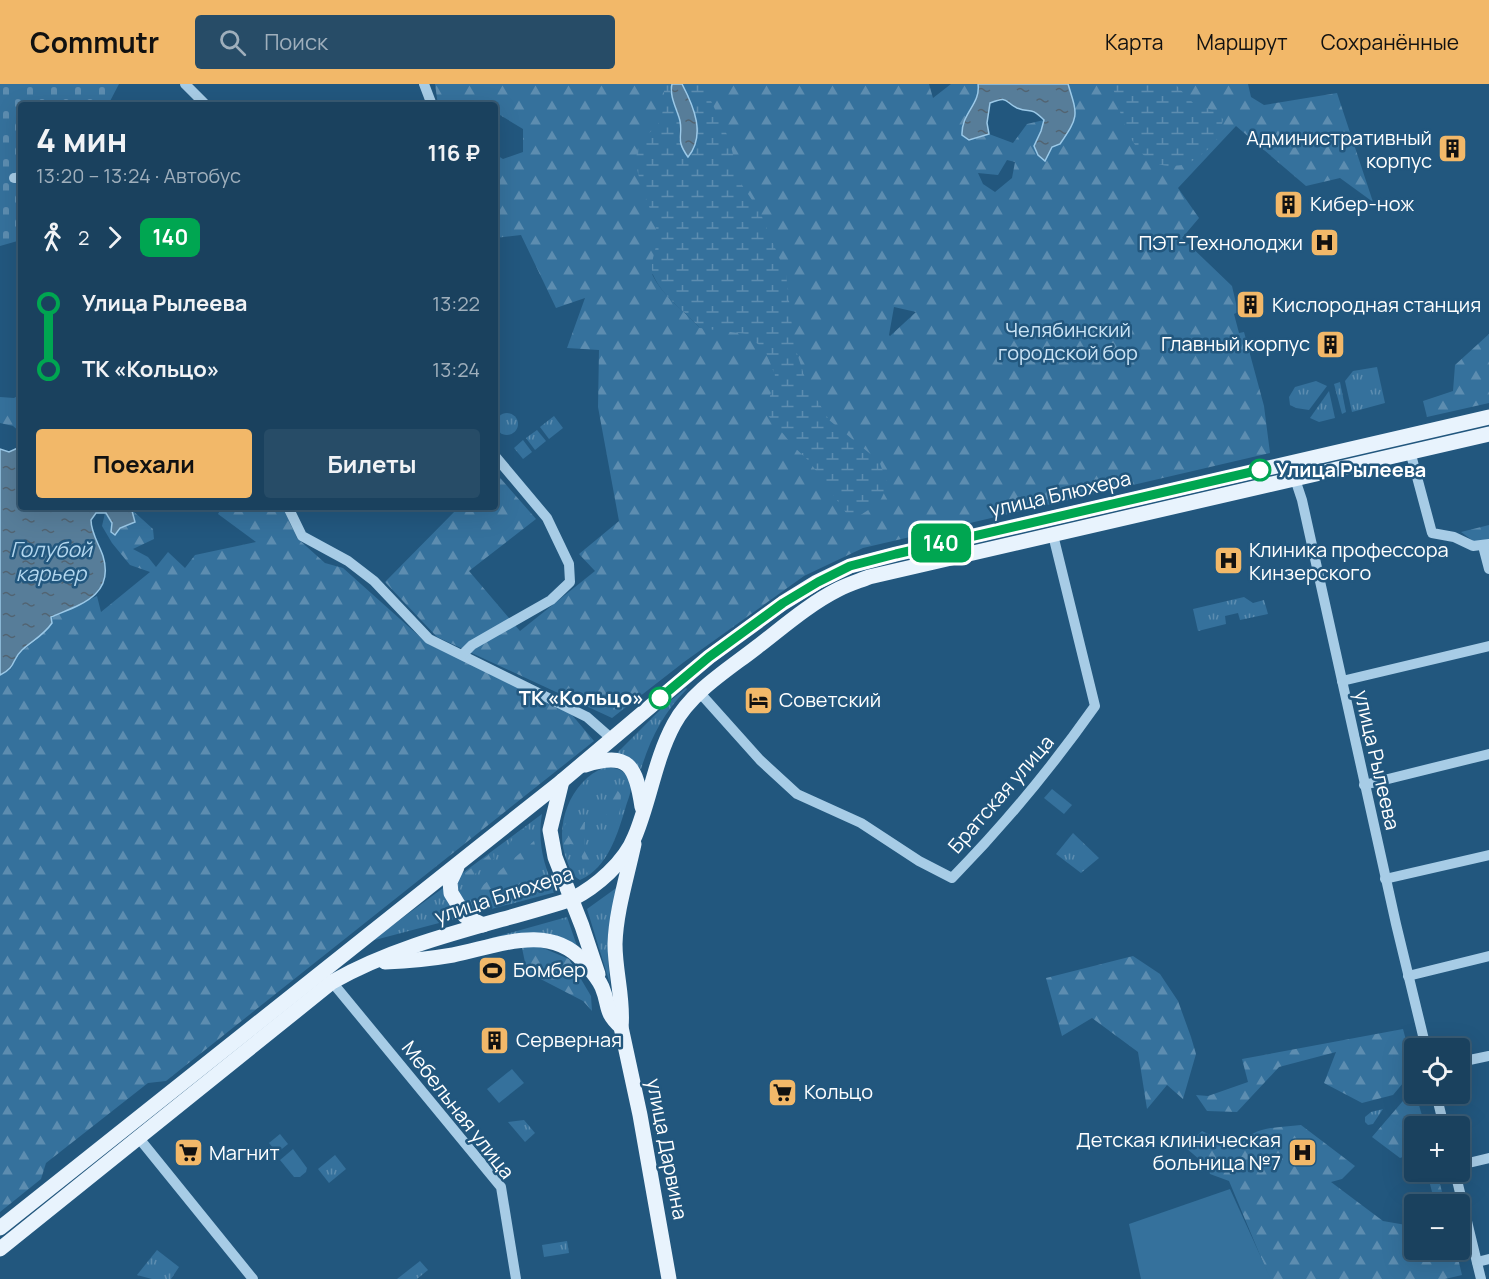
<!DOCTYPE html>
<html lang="ru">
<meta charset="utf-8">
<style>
body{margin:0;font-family:Manrope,sans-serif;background:#274c67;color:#f1f3f6;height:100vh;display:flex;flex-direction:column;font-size:22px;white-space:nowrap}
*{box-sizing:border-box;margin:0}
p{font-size:20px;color:#9fafbc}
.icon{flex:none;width:33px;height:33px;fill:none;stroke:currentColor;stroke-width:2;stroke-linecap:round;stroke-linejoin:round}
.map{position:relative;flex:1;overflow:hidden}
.side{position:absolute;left:18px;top:18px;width:480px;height:408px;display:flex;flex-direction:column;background:#1a415e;border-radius:6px;box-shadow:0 6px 24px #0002,0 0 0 2px #385a73}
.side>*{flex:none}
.badge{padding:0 12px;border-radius:9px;font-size:21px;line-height:39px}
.tools{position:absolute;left:1404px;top:954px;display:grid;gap:12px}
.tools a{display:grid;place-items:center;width:66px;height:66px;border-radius:6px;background:#1a415e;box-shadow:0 6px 24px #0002,0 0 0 2px #385a73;font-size:30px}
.map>.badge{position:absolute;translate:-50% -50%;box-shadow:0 0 0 3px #fff}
.legs{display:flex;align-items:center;gap:9px;height:66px;padding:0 18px;font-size:20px}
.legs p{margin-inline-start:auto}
.headline{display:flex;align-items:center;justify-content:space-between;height:102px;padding:0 18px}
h1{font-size:33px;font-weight:700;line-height:45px}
.action{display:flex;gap:12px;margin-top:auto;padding:12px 18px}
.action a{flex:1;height:69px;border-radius:6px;background:#f2b869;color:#111;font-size:24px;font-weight:700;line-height:69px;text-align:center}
.action a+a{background:#274c67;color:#f1f3f6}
ul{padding:0 18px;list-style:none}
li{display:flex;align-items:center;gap:21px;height:66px;font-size:22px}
li i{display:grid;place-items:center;width:9px;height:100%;margin:0 8px;background:currentColor}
li i::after{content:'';width:15px;height:15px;margin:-8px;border:4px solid;border-radius:50%;background:#1a415e}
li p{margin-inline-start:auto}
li:first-child i{background:linear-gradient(#0000 50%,currentColor 0)}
li:last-child i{background:linear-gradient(currentColor 50%,#0000 0)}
header{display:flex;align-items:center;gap:36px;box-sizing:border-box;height:84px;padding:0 30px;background:#f2b869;color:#111}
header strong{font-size:28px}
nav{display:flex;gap:33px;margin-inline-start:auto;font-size:21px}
.search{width:420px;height:54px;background:#274c67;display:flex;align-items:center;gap:15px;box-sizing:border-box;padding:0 21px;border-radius:6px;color:#9fafbc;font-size:22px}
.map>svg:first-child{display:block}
</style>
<header>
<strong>Commutr</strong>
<div class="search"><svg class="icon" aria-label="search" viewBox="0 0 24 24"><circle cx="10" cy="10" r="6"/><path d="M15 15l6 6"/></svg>Поиск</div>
<nav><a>Карта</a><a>Маршрут</a><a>Сохранённые</a></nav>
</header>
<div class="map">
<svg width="1489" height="1195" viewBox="0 0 1489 1195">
<defs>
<pattern id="grass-tufts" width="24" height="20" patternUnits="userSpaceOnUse" patternTransform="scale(1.5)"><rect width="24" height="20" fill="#35719c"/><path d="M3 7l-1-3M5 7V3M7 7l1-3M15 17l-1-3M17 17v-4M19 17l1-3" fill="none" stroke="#5d8db0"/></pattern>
<pattern id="forest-firs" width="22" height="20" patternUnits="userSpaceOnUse" patternTransform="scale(1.5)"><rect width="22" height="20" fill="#35719c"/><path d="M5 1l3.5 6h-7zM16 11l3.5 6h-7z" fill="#5d8db0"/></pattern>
<pattern id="wetland-marsh" width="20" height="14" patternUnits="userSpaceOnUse" patternTransform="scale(1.5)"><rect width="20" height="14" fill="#35719c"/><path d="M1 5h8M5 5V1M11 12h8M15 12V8" fill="none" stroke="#5d8db0"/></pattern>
<pattern id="cemetery-stones" width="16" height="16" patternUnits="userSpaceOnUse" patternTransform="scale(1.5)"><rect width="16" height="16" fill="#35719c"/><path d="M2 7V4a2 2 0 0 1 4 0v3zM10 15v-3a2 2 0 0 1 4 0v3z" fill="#5d8db0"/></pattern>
<pattern id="water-ripples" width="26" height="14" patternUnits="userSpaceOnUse" patternTransform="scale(1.5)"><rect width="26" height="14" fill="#577d99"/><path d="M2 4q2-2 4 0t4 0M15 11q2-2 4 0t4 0" fill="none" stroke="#526472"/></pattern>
</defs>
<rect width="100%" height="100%" fill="#22577e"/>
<g fill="url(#grass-tufts)">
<polygon points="1377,283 1385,319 1352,328 1345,297 1353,287"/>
<polygon points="1316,297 1327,302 1309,326 1296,324 1290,321 1289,313 1295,303"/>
<polygon points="1340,298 1346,328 1342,330 1334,300"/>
<polygon points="1329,307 1335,334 1319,338 1310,334"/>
<circle cx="507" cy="340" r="11"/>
<polygon points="554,332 563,344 549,355 540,343"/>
<polygon points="537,346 546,357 535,366 526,354"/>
<polygon points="523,356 532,368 523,375 514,364"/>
<polygon points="1244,513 1253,519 1264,516 1268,530 1240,536 1238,529 1225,532 1226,540 1198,547 1193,525"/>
<path d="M 686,604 L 687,605 C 664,628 651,653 641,685 L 630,676 L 616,670 L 664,622 Z"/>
<path d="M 605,683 C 617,684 627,686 631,699 C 632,706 628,716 626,722 C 618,749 608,784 580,796 C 572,792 570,785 567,777 C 553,742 570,697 605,683 Z"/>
<polygon points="1052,705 1072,721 1064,730 1044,714"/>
<path d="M 542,730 C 537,758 544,783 556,808 L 480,828 L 467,823 C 460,812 455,804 460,791 Z"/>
<polygon points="1073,749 1099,774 1081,789 1056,770"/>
<polygon points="619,802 608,874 610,900 587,825"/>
<polygon points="443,804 448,819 458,834 371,857"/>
<polygon points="567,833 577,862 555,851 477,858"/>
<polygon points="1383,1025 1373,1040 1368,1041 1365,1038 1365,1033 1371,1028"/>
<polygon points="524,1036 535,1049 525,1058 508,1038"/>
<polygon points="280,1050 288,1060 277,1069 269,1059"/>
<polygon points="335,1071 346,1085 329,1099 318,1085"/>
<polygon points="567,1157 569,1169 544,1173 542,1161"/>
<polygon points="157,1166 179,1183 171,1195 152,1195 137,1191"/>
<polygon points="420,1177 428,1186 417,1195 397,1195"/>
</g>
<g fill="url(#forest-firs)" fill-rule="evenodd">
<path d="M 435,0 L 667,0 L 666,43 L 737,184 L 690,0 L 929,0 L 933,14 L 951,0 L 978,0 L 979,8 L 962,41 L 977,54 L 989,50 L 1013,59 L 1027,40 L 1044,36 L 1041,47 L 1034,62 L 1052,63 L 1075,23 L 1068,0 L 1248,0 L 1251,13 L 1264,21 L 1337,9 L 1373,118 L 1340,94 L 1306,102 L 1236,42 L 1178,104 L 1199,134 L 1182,154 L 1232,202 L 1238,228 L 1234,230 L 1239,249 L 1244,248 L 1264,322 L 1270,369 L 863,464 L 804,492 L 684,578 L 612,634 L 437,553 L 385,498 L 459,423 L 495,423 L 495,388 L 536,435 L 469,487 L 520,547 L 595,487 L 579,470 L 619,437 L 598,323 L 599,266 L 567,264 L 585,214 L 556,224 L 521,151 L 495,154 L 495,70 L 503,75 L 523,68 L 523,45 L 495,28 L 495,21 L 438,21 ZM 1007,76 L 1015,78 L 1012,94 L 995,108 L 983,100 L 978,89 L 998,91 ZM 652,190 L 719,227 L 700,244 C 684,226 663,213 652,190 ZM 894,223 L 916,228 L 890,252 L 889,251 Z"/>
<polygon points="1489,250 1489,319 1427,333 1423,317 1453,307 1455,281"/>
<polygon points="21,310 21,349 13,342 0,339 0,313 14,314"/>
<polygon points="222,423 283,423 297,454 325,479 343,484 428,560 547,616 572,631 594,657 166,997 148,999 46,1079 41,1095 0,1128 0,591 11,585 17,571 36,556 51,533 97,512 101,528 150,488 130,481 112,459 102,442 105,429 112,439 111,448 131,425 153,445 154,455 133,465 148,473 156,483 168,468 185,484 195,471 256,458 218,430"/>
<polygon points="1489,441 1489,455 1476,459 1461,448"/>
<polygon points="617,706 621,710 620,726 616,739 609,741 604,740 613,708"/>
<polygon points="567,737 585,738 584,766 593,783 587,789 578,762 570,760 564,766 563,758 568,753 563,745"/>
<polygon points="526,743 531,748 513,765 508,762 517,749"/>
<polygon points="534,757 538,774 476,829 472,823 475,808"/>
<polygon points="493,768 494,775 466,797 465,789"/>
<polygon points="521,797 531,809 514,817 511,810"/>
<polygon points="536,861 569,875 591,912 592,927 583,917 527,888 522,864"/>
<polygon points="1133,872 1160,890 1178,917 1191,953 1196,970 1183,1015 1167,1001 1147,1025 1138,968 1092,934 1062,952 1046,894"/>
<polygon points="1403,945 1414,986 1393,1011 1362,1019 1324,999 1336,968 1279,983 1237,1028 1207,1027 1196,1011 1208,1012 1248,998 1242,975"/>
<polygon points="1414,1004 1425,1042 1414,1042 1414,1069 1400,1074 1372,1053"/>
<path d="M 1301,1041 L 1355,1082 L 1342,1095 L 1331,1098 L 1383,1137 L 1406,1141 L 1414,1145 L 1414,1166 L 1456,1166 L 1462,1191 L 1445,1195 L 1270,1195 L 1229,1097 L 1210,1090 L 1208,1083 L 1185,1063 L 1202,1047 L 1239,1065 C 1250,1041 1277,1044 1301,1041 Z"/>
<polygon points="1427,1088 1437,1088 1445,1120 1435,1120"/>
</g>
<g fill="url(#wetland-marsh)">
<path d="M 664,0 L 672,0 L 670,6 L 680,38 L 679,55 L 688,73 L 695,60 L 687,10 L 682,0 L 703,0 L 729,55 L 740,98 L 760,128 L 786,190 L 794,260 L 806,297 L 829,336 L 879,377 L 888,401 L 879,419 L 856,434 L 849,433 L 809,377 L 794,363 L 766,329 L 775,291 L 765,266 L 746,250 L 700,244 C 685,227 664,214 654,193 C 647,179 659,165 657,149 C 654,127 632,90 637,69 C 641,49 647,54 658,40 C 665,30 664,12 664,0 Z"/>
<path d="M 1112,0 L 1175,0 L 1194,20 L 1212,26 L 1223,35 C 1219,57 1214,62 1195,75 C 1188,80 1183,81 1174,82 C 1132,84 1121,31 1112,0 Z"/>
</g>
<polygon fill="url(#cemetery-stones)" points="0,0 119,0 108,21 21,21 21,156 0,162"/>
<g fill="#35719c">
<polygon points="512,985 524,999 499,1019 487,1005"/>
<polygon points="293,1065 307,1084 306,1088 300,1093 294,1093 280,1076"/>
<polygon points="1230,1105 1271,1195 1141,1195 1129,1140"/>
</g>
<g fill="url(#water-ripples)" stroke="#9bc9e8" stroke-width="1.5">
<path d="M 672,0 L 682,0 C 694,23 706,51 688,73 C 675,55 683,53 680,37 C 677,25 669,12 672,0 Z"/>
<path d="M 978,0 L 1068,0 C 1078,32 1079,32 1060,60 L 1052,63 L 1045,77 L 1038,71 L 1034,62 L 1041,47 L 1044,36 C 1029,21 1031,30 1017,24 C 1004,18 1009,11 990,19 L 987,39 L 989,50 L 969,56 L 962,51 C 961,29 981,20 978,0 Z"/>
<path d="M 20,363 L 21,423 L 131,423 L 135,438 L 120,444 L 115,451 L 111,448 L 112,439 L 106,429 L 96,429 L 91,436 C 91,449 99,460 103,472 C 115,512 79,521 51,533 L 52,539 C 44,551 32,557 22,566 C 11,576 17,583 0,591 L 0,365 L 9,368 Z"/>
</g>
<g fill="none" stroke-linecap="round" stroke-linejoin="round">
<g stroke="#a7cce6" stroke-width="10">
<polyline points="185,0 206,21"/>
<polyline points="424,0 432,21"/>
<polyline points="14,94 21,94"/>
<polyline points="1410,367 1432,449 1454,453 1473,462 1489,460"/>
<polyline points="1295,395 1302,416 1396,840 1426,964"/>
<polyline points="288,423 302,452 348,477 374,497 429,555 587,633 612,655"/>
<polyline points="1483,462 1489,485"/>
<polyline points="463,570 472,561 551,516 570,498 569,480 547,434 495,372"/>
<polyline points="1342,597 1489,562"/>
<path d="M 700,609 L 760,676 L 797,710 L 861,739 L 919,777 L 952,794 C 1004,741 1052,683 1095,622 L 1053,451"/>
<polyline points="1364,701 1489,670"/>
<polyline points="1385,795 1489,771"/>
<polyline points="1408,892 1489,872"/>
<polyline points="332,898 501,1103 516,1195"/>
<polyline points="1460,978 1489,972"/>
<polyline points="1436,1010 1444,1042"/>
<polyline points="138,1053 253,1195"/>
<polyline points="1460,1081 1489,1074"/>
<polyline points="1455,1088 1481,1195"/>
<polyline points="1477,1178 1489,1175"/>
</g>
<g stroke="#e8f3fd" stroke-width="15">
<path d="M 585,681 C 629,667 636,682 642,723"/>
<polyline points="562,697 550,746 555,773 582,842 598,890"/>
<path d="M 634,760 C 627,793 616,827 615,860 C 615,888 624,917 621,943 L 640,1031 L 669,1195"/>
<polyline points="457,783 450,798 451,809 465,832 483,841"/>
<path d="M 385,878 C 408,877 430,875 453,871 C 495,863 549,838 583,877 C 589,884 598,894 602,903 C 610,922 604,928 621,943"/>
<polyline points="0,1144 562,697 709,573 783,519 817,498 850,482 896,470 1489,333"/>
<path d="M 0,1165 L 332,898 C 406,856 491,841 572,815 C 596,803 625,778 635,752 C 650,716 655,675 674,640 C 691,608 729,585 757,563 C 783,543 809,520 839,505 C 849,500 859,497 869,493 L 1489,350"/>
</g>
</g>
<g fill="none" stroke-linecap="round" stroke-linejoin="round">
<defs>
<polyline id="line-1" points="660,614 709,573 783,519 818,498 850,482 896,470 1260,386"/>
</defs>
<use href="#line-1" stroke="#fff" stroke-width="14"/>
<use href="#line-1" stroke="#00a651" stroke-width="9"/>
</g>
<defs>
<symbol id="building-square" viewBox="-11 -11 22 22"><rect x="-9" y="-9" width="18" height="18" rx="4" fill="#f2b869" stroke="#22577e"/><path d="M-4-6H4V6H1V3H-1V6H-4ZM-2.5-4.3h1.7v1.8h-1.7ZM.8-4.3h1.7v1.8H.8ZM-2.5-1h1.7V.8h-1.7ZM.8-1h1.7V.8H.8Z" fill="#111"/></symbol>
<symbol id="hospital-square" viewBox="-11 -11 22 22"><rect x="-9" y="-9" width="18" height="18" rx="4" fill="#f2b869" stroke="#22577e"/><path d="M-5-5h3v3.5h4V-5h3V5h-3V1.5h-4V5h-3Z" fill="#111"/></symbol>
<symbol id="hotel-square" viewBox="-11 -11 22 22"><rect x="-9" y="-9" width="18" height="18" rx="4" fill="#f2b869" stroke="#22577e"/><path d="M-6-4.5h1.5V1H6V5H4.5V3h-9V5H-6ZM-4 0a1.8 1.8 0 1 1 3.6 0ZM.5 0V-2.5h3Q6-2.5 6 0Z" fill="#111"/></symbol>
<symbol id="stadium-square" viewBox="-11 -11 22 22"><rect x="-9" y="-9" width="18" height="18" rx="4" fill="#f2b869" stroke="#22577e"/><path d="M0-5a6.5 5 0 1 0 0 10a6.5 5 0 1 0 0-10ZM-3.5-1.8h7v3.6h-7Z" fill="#111"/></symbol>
<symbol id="supermarket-square" viewBox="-11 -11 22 22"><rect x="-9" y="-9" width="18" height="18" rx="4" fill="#f2b869" stroke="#22577e"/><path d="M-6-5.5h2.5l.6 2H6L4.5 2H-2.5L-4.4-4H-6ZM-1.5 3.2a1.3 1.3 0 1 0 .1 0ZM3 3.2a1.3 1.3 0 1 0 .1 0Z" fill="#111"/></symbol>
</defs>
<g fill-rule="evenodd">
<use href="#building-square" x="1436" y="48" width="33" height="33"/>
<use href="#building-square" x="1272" y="104" width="33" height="33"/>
<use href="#hospital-square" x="1308" y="142" width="33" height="33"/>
<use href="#building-square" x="1234" y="204" width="33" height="33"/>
<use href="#building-square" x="1314" y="244" width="33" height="33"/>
<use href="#hospital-square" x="1212" y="460" width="33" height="33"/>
<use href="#hotel-square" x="742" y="600" width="33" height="33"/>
<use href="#stadium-square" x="476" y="870" width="33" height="33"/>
<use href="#building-square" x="478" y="940" width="33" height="33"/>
<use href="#supermarket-square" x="766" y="992" width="33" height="33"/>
<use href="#hospital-square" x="1286" y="1052" width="33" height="33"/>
<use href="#supermarket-square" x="172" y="1052" width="33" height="33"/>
</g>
<g fill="#fff" stroke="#00a651" stroke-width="3">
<circle cx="1260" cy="386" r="10"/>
<circle cx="660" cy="614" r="10"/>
</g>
<g text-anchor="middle" stroke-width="5" stroke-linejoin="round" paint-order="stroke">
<g font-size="20" fill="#fff" stroke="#22577e" text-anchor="start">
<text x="1432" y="61" text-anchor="end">Административный<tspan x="1432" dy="23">корпус</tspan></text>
<text x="1310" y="127">Кибер-нож</text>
<text x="1303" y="166" text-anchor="end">ПЭТ-Технолоджи</text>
<text x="1272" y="228">Кислородная станция</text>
<text x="1310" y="267" text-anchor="end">Главный корпус</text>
<text x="1249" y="473">Клиника профессора<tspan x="1249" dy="23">Кинзерского</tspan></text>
<text x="779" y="623">Советский</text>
<text x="513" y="893">Бомбер</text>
<text x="516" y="963">Серверная</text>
<text x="804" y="1015">Кольцо</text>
<text x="1281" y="1063" text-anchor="end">Детская клиническая<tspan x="1281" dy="23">больница №7</tspan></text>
<text x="209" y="1076">Магнит</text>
</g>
<g font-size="20" fill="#cae3f5" stroke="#22577e">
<text x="1068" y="253">Челябинский<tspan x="1068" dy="23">городской бор</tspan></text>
</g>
<g font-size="20" font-weight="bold" fill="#fff" stroke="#22577e" text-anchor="start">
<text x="1276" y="393">Улица Рылеева</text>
<text x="644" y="621" text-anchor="end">ТК «Кольцо»</text>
</g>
<g font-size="20" fill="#fff" stroke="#22577e">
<text transform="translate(1060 410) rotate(-13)" y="7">улица Блюхера</text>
<text transform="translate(1377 676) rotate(77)" y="7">улица Рылеева</text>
<text transform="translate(1001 710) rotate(-49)" y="7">Братская улица</text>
<text transform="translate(504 811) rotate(-18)" y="7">улица Блюхера</text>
<text transform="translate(458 1026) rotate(52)" y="7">Мебельная улица</text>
<text transform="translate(667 1065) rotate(79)" y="7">улица Дарвина</text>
</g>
<g font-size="21" font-style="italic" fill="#b2d6ee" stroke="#22577e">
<text x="51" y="473">Голубой<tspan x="51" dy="24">карьер</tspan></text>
</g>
</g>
</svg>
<div class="tools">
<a><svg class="icon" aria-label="locate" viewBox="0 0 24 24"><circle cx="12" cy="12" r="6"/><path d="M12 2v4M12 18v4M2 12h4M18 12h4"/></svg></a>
<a>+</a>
<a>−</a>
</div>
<b class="badge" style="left:941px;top:459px;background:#00a651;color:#fff">140</b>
<section class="side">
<div class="headline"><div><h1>4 мин</h1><p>13:20 – 13:24 · Автобус</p></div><b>116 ₽</b></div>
<div class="legs"><svg class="icon" aria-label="walk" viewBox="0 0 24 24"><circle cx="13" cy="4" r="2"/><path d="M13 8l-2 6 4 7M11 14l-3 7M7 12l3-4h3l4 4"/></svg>2<svg class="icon" aria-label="forward" viewBox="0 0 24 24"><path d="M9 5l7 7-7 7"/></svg><b class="badge" style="background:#00a651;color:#fff">140</b></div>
<ul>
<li><i style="color:#00a651"></i><b>Улица Рылеева</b><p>13:22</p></li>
<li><i style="color:#00a651"></i><b>ТК «Кольцо»</b><p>13:24</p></li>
</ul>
<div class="action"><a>Поехали</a><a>Билеты</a></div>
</section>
</div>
